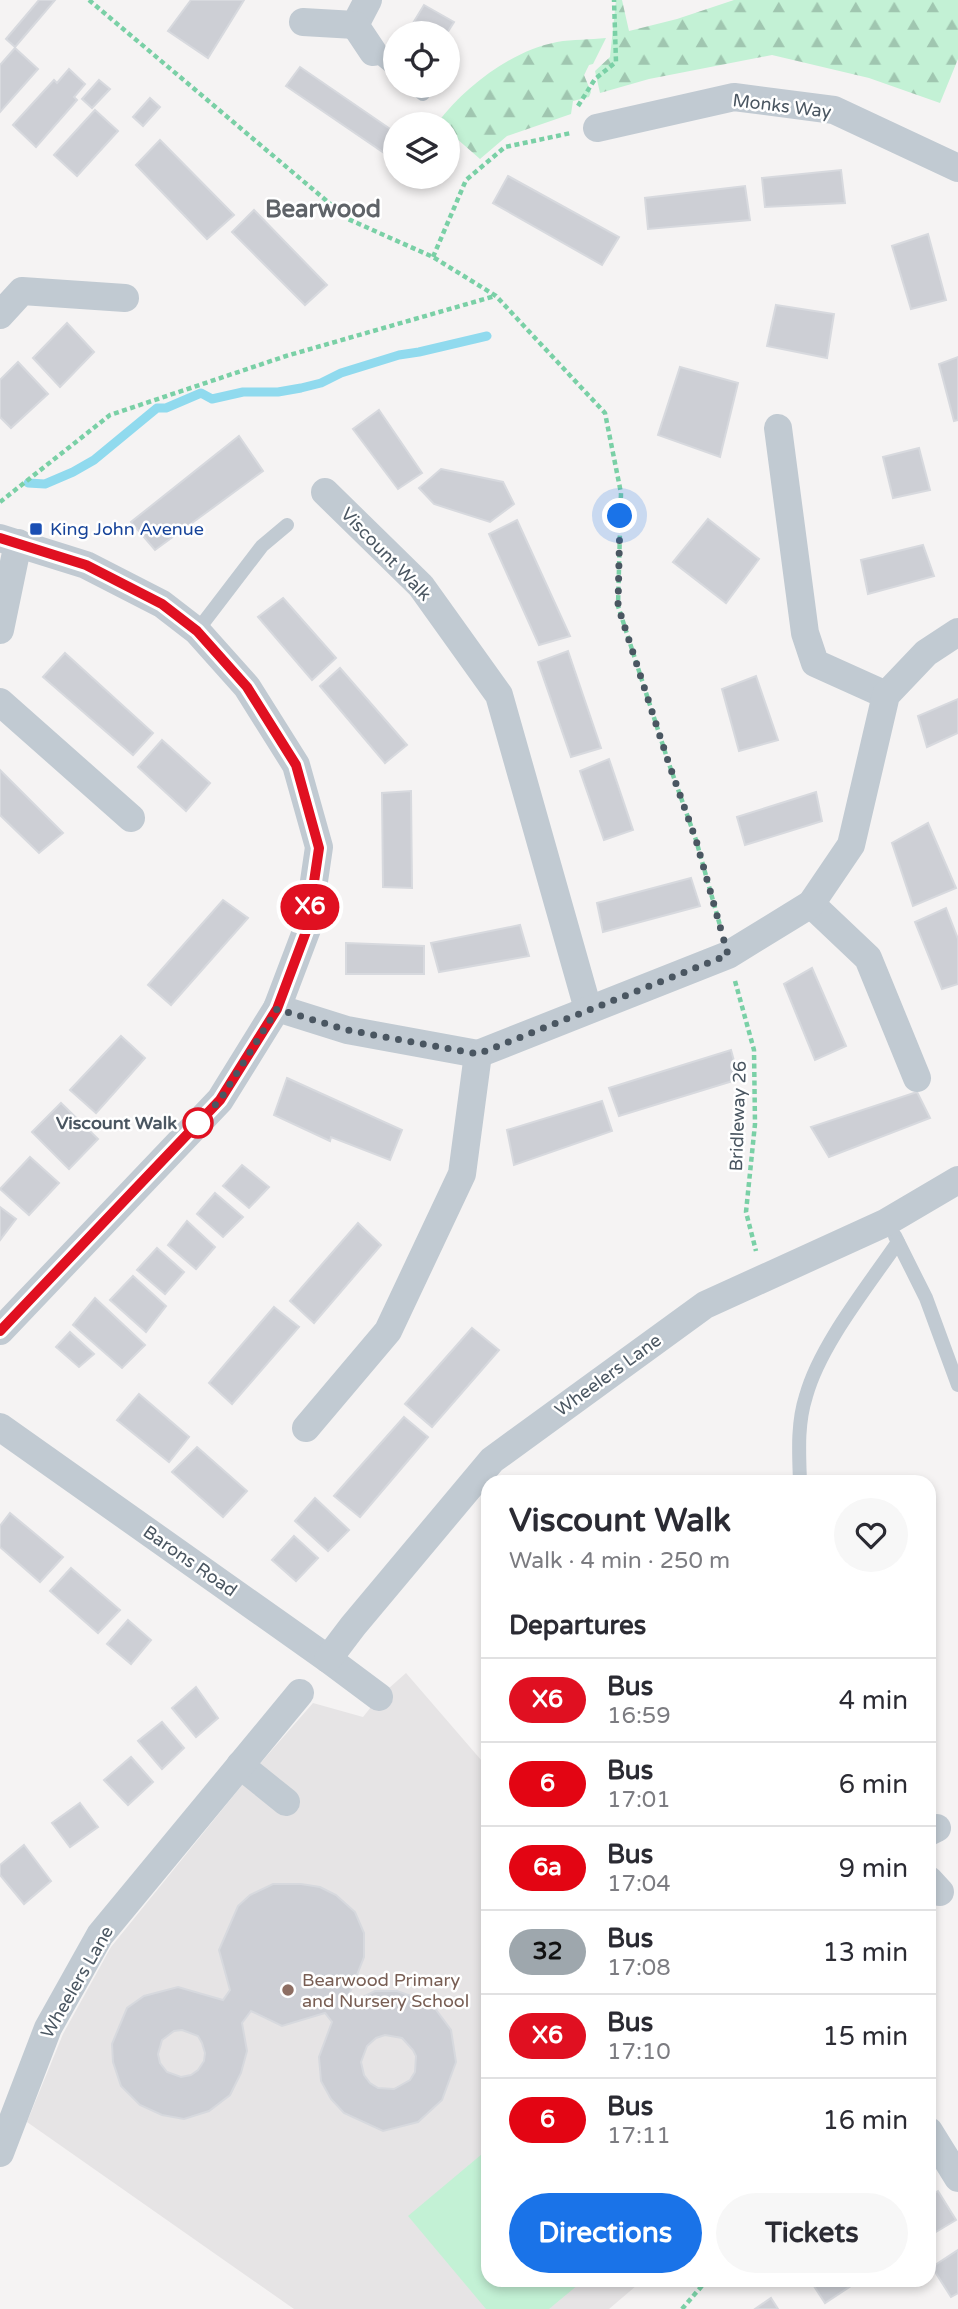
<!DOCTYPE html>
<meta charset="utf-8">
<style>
body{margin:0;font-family:"Varela Round",sans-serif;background:#f7f7f7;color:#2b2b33;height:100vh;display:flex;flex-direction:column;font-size:26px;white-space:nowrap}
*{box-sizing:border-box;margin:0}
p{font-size:23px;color:#7c7c81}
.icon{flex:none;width:38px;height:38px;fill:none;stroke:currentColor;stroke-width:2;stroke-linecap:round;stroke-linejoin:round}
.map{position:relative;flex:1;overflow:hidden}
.details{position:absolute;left:481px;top:1475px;width:455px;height:812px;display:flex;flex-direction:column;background:#fff;border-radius:21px;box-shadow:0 4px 10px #0003}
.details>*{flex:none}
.badge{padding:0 14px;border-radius:23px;font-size:24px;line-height:46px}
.buttons{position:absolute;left:383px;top:21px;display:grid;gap:14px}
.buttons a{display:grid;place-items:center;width:77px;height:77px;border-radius:50%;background:#fff;box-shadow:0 4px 10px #0003;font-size:35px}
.you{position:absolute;width:35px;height:35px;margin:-18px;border:5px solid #fff;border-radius:50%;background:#1a73e8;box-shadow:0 0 0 10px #1a73e833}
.map>.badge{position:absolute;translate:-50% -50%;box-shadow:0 0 0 4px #fff}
h2{padding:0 28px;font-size:26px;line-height:63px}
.round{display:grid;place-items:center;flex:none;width:74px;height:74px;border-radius:37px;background:#f7f7f7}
.summary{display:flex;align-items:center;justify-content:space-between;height:119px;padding:0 28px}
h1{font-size:33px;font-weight:700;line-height:52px}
.action{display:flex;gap:14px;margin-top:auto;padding:14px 28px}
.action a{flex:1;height:80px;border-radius:42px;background:#1a73e8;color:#fff;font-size:28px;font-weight:700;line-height:80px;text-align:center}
.action a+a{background:#f7f7f7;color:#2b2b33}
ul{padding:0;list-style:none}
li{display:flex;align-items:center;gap:21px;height:84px;padding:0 28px;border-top:2px solid #e1e1e2}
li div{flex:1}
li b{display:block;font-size:26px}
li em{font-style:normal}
li .badge{min-width:77px;font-weight:700;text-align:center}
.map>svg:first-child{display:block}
</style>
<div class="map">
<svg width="958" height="2309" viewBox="0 0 958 2309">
<defs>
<pattern id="forest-firs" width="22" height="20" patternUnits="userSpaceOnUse" patternTransform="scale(1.75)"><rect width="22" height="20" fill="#c3f1d5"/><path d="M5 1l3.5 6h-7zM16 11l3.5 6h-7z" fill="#a0c6b0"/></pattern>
</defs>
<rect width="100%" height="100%" fill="#f5f3f3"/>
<polygon fill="#e6e4e5" points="406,1673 488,1768 488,2280 643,2280 609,2309 294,2309 27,2122 63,2034 111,1947 251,1774 313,1703 363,1717 379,1697"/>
<g fill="url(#forest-firs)">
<polygon points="616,0 622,0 629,31 677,19 734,0 958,0 958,59 940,103 869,78 772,55 649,79 600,93 595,71 610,57"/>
<path d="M 606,38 L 593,64 L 589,65 L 584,75 L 591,92 L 589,97 L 573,101 L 571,114 L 507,136 L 480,159 L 448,131 L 448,124 L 441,124 L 438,122 C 466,86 511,51 557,42 C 573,39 590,40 606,38 Z"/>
</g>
<polygon fill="#c3f1d5" points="488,2149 488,2280 584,2280 549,2309 486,2309 408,2216"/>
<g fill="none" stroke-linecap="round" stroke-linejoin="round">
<polyline stroke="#90daee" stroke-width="9" points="28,483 45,484 73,472 94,460 157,408 166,408 201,393 212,399 243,392 278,392 301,388 321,383 341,373 399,355 419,352 487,336"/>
</g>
<g fill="#cdcfd5" stroke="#d7d9de" stroke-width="2" fill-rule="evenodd">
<polygon points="39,0 55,0 15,47 6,39"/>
<polygon points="191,0 244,0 208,58 168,31"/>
<polygon points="424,5 454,22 447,33 407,33"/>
<polygon points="15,48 38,69 0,112 0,65"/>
<polygon points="300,67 396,133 396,161 286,86"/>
<polygon points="69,69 85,84 74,97 77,100 36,147 13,125 54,80 57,83"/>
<polygon points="99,80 110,89 92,108 82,99"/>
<polygon points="150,98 160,107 143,126 133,117"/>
<polygon points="95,110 118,131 77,176 54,155"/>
<polygon points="160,140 234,215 207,239 136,165"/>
<polygon points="841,170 845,203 765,207 762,178"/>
<polygon points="508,176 619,237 602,265 493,203"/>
<polygon points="745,186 750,220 648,229 645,198"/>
<polygon points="254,210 327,285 305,305 232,232"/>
<polygon points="928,234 946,300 911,309 892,246"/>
<polygon points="776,305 834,314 827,358 767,346"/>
<polygon points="67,323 94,352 60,387 33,358"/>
<polygon points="958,357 958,420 954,421 939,364"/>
<polygon points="18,362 48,394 11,428 0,417 0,380"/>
<polygon points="680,367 738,383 720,457 658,435"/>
<polygon points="379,410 422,473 398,489 353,429"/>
<polygon points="239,436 263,471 155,550 131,522"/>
<polygon points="919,448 930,490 893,498 883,457"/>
<polygon points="441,469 503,482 514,504 490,522 434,504 419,488"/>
<polygon points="708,519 759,559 726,603 673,562"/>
<polygon points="517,520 570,636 539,645 489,534"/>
<polygon points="923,545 934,576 868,594 861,560"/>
<polygon points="283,598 336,658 312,680 258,617"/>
<polygon points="568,651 601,748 571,757 538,662"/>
<polygon points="65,653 153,733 133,755 43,677"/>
<polygon points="340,668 407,745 385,763 320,686"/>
<polygon points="756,676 778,740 739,751 722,689"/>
<polygon points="958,699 958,733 927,747 918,716"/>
<polygon points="162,740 210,783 186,811 138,767"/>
<polygon points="609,759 633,830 604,840 580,771"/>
<polygon points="0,770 63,833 39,853 0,815"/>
<polygon points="411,791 412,888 383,887 382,793"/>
<polygon points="816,792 822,821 745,845 737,817"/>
<polygon points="928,823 956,888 913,906 892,843"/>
<polygon points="691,878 700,906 603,932 597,903"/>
<polygon points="223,900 248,918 171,1005 148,985"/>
<polygon points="946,908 958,939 958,984 942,989 915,922"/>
<polygon points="520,925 529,956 439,972 431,943"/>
<polygon points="346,943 424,946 424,974 346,974"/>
<polygon points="812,968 846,1046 815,1060 784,984"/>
<polygon points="121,1036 145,1058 96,1113 70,1090"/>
<polygon points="731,1050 739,1079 619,1116 609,1088"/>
<polygon points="287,1078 402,1130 390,1160 331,1137 330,1141 274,1115"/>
<polygon points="917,1092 930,1118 829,1157 811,1127"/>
<polygon points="602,1101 612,1131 514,1165 507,1130"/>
<polygon points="61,1103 98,1139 69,1169 32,1132"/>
<polygon points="30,1157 59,1183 29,1215 0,1189"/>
<polygon points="242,1165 269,1187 249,1208 223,1186"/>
<polygon points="215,1193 243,1217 223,1237 197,1214"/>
<polygon points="0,1207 16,1219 0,1240"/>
<polygon points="187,1221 215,1247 196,1269 168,1245"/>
<polygon points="358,1223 381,1245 314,1323 290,1301"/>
<polygon points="157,1248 184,1272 165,1294 137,1270"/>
<polygon points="133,1276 166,1306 146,1332 110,1300"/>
<polygon points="95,1298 145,1345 122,1368 73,1325"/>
<polygon points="274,1307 299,1327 232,1404 209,1383"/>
<polygon points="472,1328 499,1350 432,1427 405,1404"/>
<polygon points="70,1332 94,1354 79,1367 56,1347"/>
<polygon points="139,1394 189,1437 169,1462 117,1420"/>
<polygon points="404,1417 428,1437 360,1517 334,1496"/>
<polygon points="197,1447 247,1491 223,1517 172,1472"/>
<polygon points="315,1498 349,1530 328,1551 295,1521"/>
<polygon points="10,1513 63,1557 40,1582 0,1547 0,1526"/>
<polygon points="294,1536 318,1558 296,1581 272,1560"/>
<polygon points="71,1568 120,1610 98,1633 50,1591"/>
<polygon points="128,1620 151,1640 131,1664 107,1644"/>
<polygon points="196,1687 218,1718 196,1737 172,1708"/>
<polygon points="162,1722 184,1748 162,1769 138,1741"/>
<polygon points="131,1757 153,1782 128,1805 104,1780"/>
<polygon points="80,1803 98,1827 70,1847 52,1823"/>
<polygon points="24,1845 51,1881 24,1904 0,1875 0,1865"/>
<path d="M 273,1884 L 301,1884 L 320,1887 L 336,1895 L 355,1912 L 364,1933 L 364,1957 L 349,1995 L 359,1999 L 375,1991 L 397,1991 L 431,2003 L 451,2030 L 456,2062 L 442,2100 L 418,2122 L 383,2131 L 344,2113 L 331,2099 L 321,2081 L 319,2057 L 332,2022 L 325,2013 L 282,2026 L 251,2011 L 242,2023 L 247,2051 L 241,2073 L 230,2095 L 209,2111 L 184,2119 L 162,2115 L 140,2105 L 121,2086 L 113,2062 L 112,2044 L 127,2008 L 144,1996 L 178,1987 L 223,2000 L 230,1990 L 219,1950 L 238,1906 L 250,1895 ZM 182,2030 L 198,2036 L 202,2043 L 205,2053 L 204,2061 L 198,2070 L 191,2075 L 181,2077 L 167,2072 L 160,2063 L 158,2054 L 162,2040 L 174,2031 ZM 385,2035 L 402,2038 L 413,2050 L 416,2056 L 415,2072 L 410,2080 L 394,2089 L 378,2088 L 370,2083 L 364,2075 L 361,2062 L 367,2046 L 376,2038 Z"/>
<polygon points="938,2191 956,2220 929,2236 929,2196"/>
<polygon points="958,2250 958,2293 951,2297 932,2267"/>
<polygon points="810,2280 860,2280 825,2303"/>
<polygon points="771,2298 778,2309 755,2309"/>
</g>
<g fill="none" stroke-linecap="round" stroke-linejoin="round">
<g stroke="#7ad0a6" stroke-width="4.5" stroke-dasharray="5 3.5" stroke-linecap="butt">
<polyline points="89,0 348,219 433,257 496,296 605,413 621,493 618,606 668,761 696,840 721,929"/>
<polyline points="578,106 595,79 616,62 614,0"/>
<polyline points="433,257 466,180 505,147 571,133"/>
<polyline points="0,502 110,415 286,356 495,296"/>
<polyline points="735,981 754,1050 755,1124 746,1212 756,1251"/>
<polyline points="682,2309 707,2280"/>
</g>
<g stroke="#c1cad2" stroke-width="14">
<polyline points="373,52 396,71"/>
<polyline points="413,86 423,94"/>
<polyline points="197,631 262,546 287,525"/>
<polyline points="895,1236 926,1298 958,1385"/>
<path d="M 800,1482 C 799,1453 797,1424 806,1396 C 820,1345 868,1286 898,1242"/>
</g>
<g stroke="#c1cad2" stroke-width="28">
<polyline points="303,22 355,25 368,0"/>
<polyline points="355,25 373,52"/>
<polyline points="597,128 734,97 834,110 958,168"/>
<polyline points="0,315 22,291 125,298"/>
<polyline points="778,428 805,633 815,663 886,695"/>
<polyline points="325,492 421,586 499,695 588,1009"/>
<polyline points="0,538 86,565 162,604 197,631 247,687 296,765 319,847 307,929 277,1008 220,1100 0,1331"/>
<polyline points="0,630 18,543"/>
<polyline points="0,702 131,818"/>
<polyline points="811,904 868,958 917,1078"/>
<polyline points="277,1008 347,1030 478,1054 728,955 811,904 851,845 886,695 926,653 958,632"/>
<polyline points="0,1427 328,1659 379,1697"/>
<polyline points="306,1428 388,1331 462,1174 478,1054"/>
<polyline points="328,1659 353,1626 492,1460 705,1305 885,1223 958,1180"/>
<polyline points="240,1765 286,1802"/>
<polyline points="929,1832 937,1828"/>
<polyline points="929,1880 940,1892"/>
<polyline points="929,2131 958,2178"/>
<polyline points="0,2153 48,2028 100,1935 300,1693"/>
</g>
</g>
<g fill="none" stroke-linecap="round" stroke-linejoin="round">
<defs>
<polyline id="line" points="0,538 86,565 162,604 197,631 247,687 296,765 319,848 307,929 277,1009 220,1100 0,1331"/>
</defs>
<use href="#line" stroke="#fff" stroke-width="16"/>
<use href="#line" stroke="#e01021" stroke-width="10"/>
<polyline stroke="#4a5661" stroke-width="7" stroke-dasharray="0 12.6" points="198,1123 220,1100 277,1009 347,1030 478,1054 728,955 696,840 668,761 618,606 620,516"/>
</g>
<rect fill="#1a4fb4" stroke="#fff" stroke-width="2.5" x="29" y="522" width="14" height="14" rx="3.5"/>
<circle fill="#fff" stroke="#e01021" stroke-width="3.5" cx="198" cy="1123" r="14"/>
<circle fill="#8d6e63" stroke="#fff" stroke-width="2.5" cx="288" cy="1990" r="7"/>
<g text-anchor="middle" stroke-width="5" stroke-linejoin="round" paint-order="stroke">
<g font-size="18" fill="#4a5661" stroke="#fff">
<text transform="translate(782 106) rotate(7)" y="6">Monks Way</text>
<text transform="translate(386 554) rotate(46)" y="6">Viscount Walk</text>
<text transform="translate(738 1116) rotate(-88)" y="6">Bridleway 26</text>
<text transform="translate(608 1375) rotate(-36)" y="6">Wheelers Lane</text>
<text transform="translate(190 1561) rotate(35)" y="6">Barons Road</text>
<text transform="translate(77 1982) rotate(-60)" y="6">Wheelers Lane</text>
</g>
<g font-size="18" fill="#164399" stroke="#fff" text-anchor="start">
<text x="50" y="535">King John Avenue</text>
</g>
<g font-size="18" font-weight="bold" fill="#4a5661" stroke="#fff" text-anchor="end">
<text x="177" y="1129">Viscount Walk</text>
</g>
<g font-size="18" fill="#785e54" stroke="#fff" text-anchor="start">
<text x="302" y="1986">Bearwood Primary<tspan x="302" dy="21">and Nursery School</tspan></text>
</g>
<g font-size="24" font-weight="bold" fill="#5f6368" stroke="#fff">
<text x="323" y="217">Bearwood</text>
</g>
</g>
</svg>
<div class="buttons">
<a><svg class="icon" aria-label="locate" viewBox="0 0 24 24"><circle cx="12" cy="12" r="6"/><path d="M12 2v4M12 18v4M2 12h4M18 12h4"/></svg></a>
<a><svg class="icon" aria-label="layers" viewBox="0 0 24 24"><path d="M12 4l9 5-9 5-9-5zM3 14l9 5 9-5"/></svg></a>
</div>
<div class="you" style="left:620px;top:516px"></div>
<b class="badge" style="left:310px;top:907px;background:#e01021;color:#fff">X6</b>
<section class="details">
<div class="summary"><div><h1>Viscount Walk</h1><p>Walk · 4 min · 250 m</p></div><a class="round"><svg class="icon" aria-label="heart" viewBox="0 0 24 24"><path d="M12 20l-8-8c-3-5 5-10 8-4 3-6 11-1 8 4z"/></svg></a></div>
<h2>Departures</h2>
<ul>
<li><span class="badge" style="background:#e01021;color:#fff">X6</span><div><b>Bus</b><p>16:59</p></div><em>4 min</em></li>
<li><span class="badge" style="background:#e30513;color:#fff">6</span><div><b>Bus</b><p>17:01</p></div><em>6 min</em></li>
<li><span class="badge" style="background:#e30513;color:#fff">6a</span><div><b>Bus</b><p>17:04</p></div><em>9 min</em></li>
<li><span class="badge" style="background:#9ea7ad;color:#111">32</span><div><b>Bus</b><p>17:08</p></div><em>13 min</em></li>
<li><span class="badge" style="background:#e01021;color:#fff">X6</span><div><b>Bus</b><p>17:10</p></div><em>15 min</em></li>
<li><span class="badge" style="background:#e30513;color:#fff">6</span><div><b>Bus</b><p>17:11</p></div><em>16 min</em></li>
</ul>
<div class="action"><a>Directions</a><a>Tickets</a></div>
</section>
</div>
